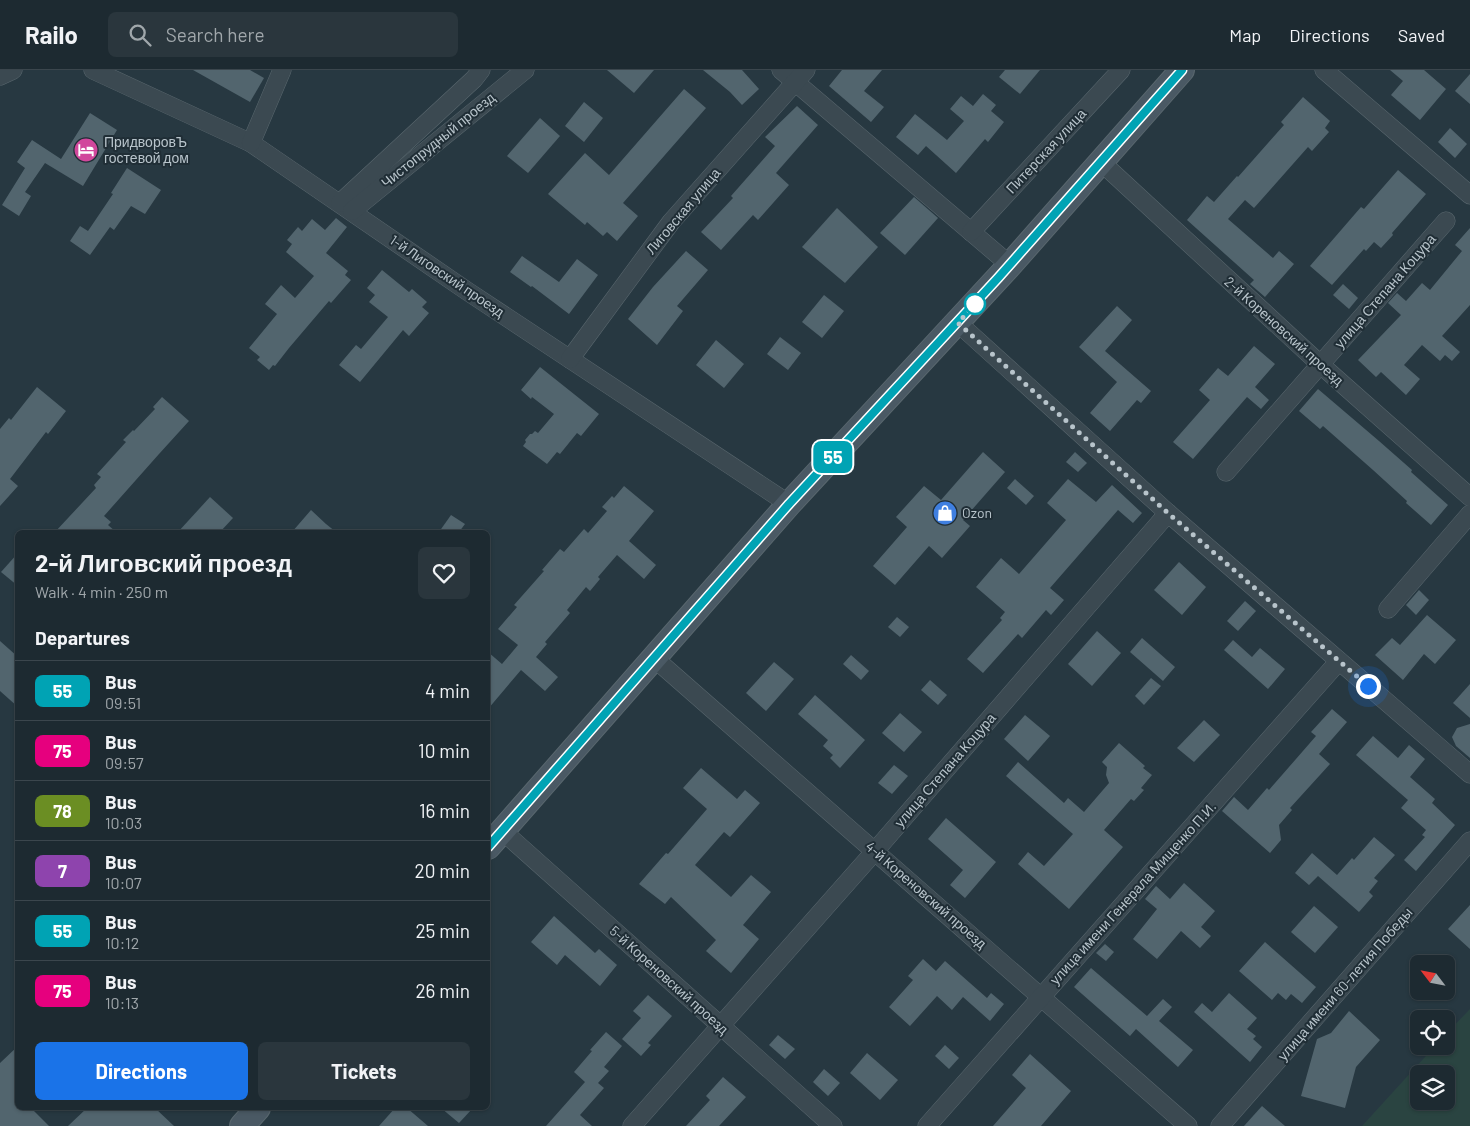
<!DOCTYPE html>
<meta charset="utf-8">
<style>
body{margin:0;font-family:Barlow,sans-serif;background:#2a363d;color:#f1f3f6;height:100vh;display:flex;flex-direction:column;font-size:19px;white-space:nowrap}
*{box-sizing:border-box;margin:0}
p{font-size:16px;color:#a0a7ab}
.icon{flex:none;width:28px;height:28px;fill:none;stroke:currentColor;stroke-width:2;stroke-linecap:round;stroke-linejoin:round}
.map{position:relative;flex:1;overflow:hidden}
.details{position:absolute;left:15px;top:460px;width:475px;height:580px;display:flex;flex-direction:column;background:#1d2a31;border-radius:8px;box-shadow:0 1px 4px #0004,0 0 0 1px #3b464d}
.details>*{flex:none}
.badge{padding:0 10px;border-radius:8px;font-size:18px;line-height:32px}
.needle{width:32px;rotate:302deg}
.buttons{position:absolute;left:1410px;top:885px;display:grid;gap:10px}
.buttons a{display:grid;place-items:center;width:45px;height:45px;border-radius:8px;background:#1d2a31;box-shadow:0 1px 4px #0004,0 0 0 1px #3b464d;font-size:25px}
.you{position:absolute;width:25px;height:25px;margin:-12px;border:4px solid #fff;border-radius:50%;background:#1a73e8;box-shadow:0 0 0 8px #1a73e833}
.map>.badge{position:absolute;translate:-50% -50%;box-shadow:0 0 0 2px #fff}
h2{padding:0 20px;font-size:19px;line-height:45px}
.round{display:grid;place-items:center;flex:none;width:52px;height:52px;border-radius:8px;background:#2a363d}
.summary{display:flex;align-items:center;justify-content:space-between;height:85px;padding:0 20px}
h1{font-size:24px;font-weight:700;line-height:38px}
.cta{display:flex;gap:10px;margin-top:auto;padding:10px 20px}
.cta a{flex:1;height:58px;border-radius:8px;background:#1a73e8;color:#fff;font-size:20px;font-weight:700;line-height:58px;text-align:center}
.cta a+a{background:#2a363d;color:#f1f3f6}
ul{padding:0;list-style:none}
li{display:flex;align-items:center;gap:15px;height:60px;padding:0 20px;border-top:1px solid #3b464d}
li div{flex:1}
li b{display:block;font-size:19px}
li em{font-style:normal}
li .badge{min-width:55px;font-weight:700;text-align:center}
header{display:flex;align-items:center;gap:30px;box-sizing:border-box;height:70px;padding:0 25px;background:#1d2a31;border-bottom:1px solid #3b464d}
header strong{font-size:24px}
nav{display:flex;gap:28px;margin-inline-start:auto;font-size:18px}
.search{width:350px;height:45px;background:#2a363d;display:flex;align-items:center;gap:12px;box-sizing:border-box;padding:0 18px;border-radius:8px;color:#a0a7ab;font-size:19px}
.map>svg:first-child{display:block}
</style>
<header>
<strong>Railo</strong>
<div class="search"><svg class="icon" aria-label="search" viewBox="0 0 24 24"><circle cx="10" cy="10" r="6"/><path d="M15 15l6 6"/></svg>Search here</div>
<nav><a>Map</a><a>Directions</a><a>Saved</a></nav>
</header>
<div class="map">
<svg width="1470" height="1056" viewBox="0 0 1470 1056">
<rect width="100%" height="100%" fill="#273841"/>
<path fill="#2a4441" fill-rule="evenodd" d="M 1470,939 L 1470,1056 L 1362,1056 L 1435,976 L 1446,976 L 1446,964 ZM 1419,1004 L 1446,1004 L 1446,1031 L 1419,1031 Z"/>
<g fill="#52656e">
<polygon points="193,0 250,0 264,8 250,32"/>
<polygon points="607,0 654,0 634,23"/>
<polygon points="703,0 742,0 759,19 742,35 730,22"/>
<polygon points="842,0 882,0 864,21 884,37 871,52 829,16"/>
<polygon points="1005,0 1040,0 1020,24 999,7"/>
<polygon points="1390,0 1424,0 1446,19 1420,50 1391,25 1403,11"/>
<polygon points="1470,4 1470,34 1455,21"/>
<polygon points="684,19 706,38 623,133 638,146 617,171 607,162 603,166 587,152 585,155 548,124 585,83 609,105"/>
<polygon points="983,24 996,35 991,41 1004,52 988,72 985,69 956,103 926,76 918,85 896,67 915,44 947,70 964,51 950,39 961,26 973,36"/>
<polygon points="1303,27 1330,51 1325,58 1329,62 1312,81 1308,77 1254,138 1245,130 1228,149 1273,188 1279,181 1294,194 1265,227 1250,214 1254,210 1187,150 1207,126 1214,132 1237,106 1238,107 1284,55 1281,52"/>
<polygon points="584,32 603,48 584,72 565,56"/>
<polygon points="797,36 818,55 776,103 789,115 758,150 753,145 721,180 701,162 733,128 731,126 775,76 765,67"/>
<polygon points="90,43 117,60 83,116 45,93 25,122 31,126 19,146 2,135 25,98 17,92 32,70 61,89"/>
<polygon points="540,48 560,66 528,103 507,86"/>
<polygon points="1450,58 1467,74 1455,88 1438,72"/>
<polygon points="127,98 161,120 145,144 131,136 114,160 110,157 90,185 70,171 80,156 88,161 113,124 111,123"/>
<polygon points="1398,100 1426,124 1392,163 1393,165 1381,178 1374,172 1366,181 1364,179 1332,215 1310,196 1361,137 1364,139"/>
<polygon points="914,127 938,148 905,185 880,163"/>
<polygon points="837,138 878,177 845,213 802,177"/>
<polygon points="336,148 347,157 326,183 348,201 345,205 351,210 331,233 329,231 289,278 275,296 273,295 269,300 257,290 260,287 249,278 277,244 265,234 281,215 295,228 314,206 286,182 292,174 287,170 298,157 302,161 312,149 325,160"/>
<polygon points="1470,158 1470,235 1442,266 1460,282 1452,291 1445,285 1440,291 1422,275 1404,295 1420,309 1406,325 1381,302 1376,307 1358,290 1401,245 1388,233 1397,223 1406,231 1422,213 1430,220 1462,181 1455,175"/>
<polygon points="686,181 708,200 677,236 683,241 657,275 628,249 653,217"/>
<polygon points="522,186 559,212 577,189 598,205 569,244 532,216 531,217 510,202"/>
<polygon points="382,200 409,222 412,219 427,232 422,237 429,243 409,266 403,260 360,312 339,295 356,275 361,279 388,247 369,232 375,225 367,218"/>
<polygon points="1343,214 1358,228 1349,239 1333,225"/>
<polygon points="824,225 844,241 822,268 802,252"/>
<polygon points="1117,236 1132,250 1105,281 1151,321 1141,333 1137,330 1110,361 1090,343 1117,312 1079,277"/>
<polygon points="780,267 801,283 788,300 767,284"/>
<polygon points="716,270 744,294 724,318 696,295"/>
<polygon points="1254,276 1275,294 1255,317 1269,330 1261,339 1247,327 1193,389 1173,372 1210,330 1199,320 1218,298 1228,306"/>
<polygon points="540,297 599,344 581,366 577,363 560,384 557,382 547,394 523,376 526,372 525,370 530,364 532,364 535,361 538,363 554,344 532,327 531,329 521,320"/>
<polygon points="37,317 66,341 48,364 46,362 10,409 18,416 0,436 0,359 9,348 11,350"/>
<polygon points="1318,319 1379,371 1412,400 1411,402 1448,435 1431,455 1406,433 1407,431 1373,400 1323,356 1320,359 1299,341"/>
<polygon points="162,327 189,351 159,384 104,446 111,452 108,455 116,462 55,462 96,418 94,415 101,407 97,404 126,372 123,370 133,360 134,361 155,339 153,337"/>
<polygon points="983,382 1005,402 963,450 970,456 942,488 929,476 895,515 873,496 907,457 896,447 924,416 941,430"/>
<polygon points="1075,382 1087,393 1078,402 1066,392"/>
<polygon points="1015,409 1034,426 1026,435 1007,418"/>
<polygon points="1068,409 1096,432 1112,415 1142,443 1133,453 1118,440 1050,518 1064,530 1051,545 1046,540 1022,568 1018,564 983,603 967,589 1002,550 1000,548 1005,542 976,517 1001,488 1019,504 1066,450 1047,433"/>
<polygon points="624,416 654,441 629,471 656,495 644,509 617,485 598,507 600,509 590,521 586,517 567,540 570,543 545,572 547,574 536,587 558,607 545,621 521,600 488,639 488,582 502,594 518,575 498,559 517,537 514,535 544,501 542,500 560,479 564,482 584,459 588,463 607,441 602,437 612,426 614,428"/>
<polygon points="210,427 233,448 220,462 178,462"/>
<polygon points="311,440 326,454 336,462 292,462"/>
<polygon points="451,445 465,454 459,462 439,462"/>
<polygon points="18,483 18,516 1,502"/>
<polygon points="1179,492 1206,517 1182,545 1154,520"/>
<polygon points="1419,520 1429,530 1416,545 1406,535"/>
<polygon points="1245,531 1256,541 1238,561 1227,551"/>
<polygon points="1427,545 1456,570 1435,594 1424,584 1403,610 1375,585 1392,568 1400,575"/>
<polygon points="897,547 909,557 900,567 888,557"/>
<polygon points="1097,561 1121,583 1092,616 1068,594"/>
<polygon points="1142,568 1175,597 1163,611 1130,582"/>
<polygon points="1233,570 1252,587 1260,578 1285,599 1268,619 1224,580"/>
<polygon points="0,571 18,587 18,637 0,621"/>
<polygon points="851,585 869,601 861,610 843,594"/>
<polygon points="774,592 794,609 766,641 746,623"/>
<polygon points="1151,608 1161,616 1144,635 1135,626"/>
<polygon points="930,610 947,625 938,635 921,620"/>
<polygon points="1470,614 1470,648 1453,633"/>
<polygon points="815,625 865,670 840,698 830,688 833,685 823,676 828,670 798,644"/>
<polygon points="1332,639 1347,652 1319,684 1330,694 1290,738 1292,740 1279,755 1281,770 1270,783 1222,741 1234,727 1248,740 1267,718 1269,720 1316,666 1311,662"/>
<polygon points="900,643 922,662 904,682 882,663"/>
<polygon points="1025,645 1050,666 1028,691 1004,669"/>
<polygon points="1204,650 1220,665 1194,692 1177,678"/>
<polygon points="1470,654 1470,688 1456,676 1452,667 1457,658"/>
<polygon points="1373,666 1398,688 1409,675 1425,689 1410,707 1435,729 1432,733 1455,755 1416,801 1404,790 1425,767 1422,765 1426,760 1401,738 1408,730 1356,685"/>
<polygon points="1119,673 1145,696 1143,698 1152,705 1141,718 1144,720 1134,731 1131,729 1104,760 1123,777 1069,839 1018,794 1028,782 1044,796 1073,764 1006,706 1018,692 1064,733 1068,728 1084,742 1109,713 1106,705 1107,697 1102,692"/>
<polygon points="894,695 908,706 892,724 878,713"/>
<polygon points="701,698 737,729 745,720 760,733 730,767 724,762 695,795 731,827 751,805 771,822 743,855 759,869 731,903 706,881 716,870 671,827 665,834 639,814 666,783 668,784 707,739 683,718"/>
<polygon points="946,748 996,792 965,828 950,815 963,800 928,769"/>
<polygon points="1374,767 1395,785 1374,808 1378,811 1369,822 1373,826 1359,842 1318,806 1309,815 1295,803 1312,783 1337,805 1352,788 1354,790"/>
<polygon points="1184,813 1215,841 1201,857 1211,866 1200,878 1181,861 1157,889 1133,869 1157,839 1145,829 1156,816 1170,829"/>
<polygon points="1470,835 1470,879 1448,859"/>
<polygon points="1314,836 1338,857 1315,883 1291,862"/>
<polygon points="554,846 595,883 599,879 617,895 600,916 565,885 557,895 531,872"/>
<polygon points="1265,872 1316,917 1302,933 1291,924 1286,930 1278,923 1272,930 1239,901"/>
<polygon points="1105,874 1114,882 1106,891 1096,883"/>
<polygon points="923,889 936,901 945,891 987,928 991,923 1004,934 990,951 963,927 952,940 937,926 910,956 889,937 913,910 908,906"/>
<polygon points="1091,898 1147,946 1163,929 1172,937 1159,951 1193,980 1178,997 1136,959 1130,966 1074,917"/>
<polygon points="1229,923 1257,948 1247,959 1256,966 1253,969 1262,977 1250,992 1194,942 1202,933 1212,942"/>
<polygon points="648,925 672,946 648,973 651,975 641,986 622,969 641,948 633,941"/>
<polygon points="1349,941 1380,970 1356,997 1345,1038 1301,1026 1317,969 1331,963"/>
<polygon points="606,962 622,976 604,997 609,1001 598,1013 604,1018 580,1045 592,1056 546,1056 585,1012 574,1002 592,981 590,980"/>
<polygon points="778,965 795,979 785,989 769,975"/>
<polygon points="945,975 959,988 949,999 935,986"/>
<polygon points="18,976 18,1038 31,1038 49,1056 0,1056 0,993"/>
<polygon points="867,983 898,1010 880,1030 850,1003"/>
<polygon points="1030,984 1071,1021 1041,1056 993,1056 1026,1018 1012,1005"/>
<polygon points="824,999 840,1013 828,1026 813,1012"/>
<polygon points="723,1007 746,1027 719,1056 686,1056 710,1030 706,1026"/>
<polygon points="1262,1036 1285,1056 1244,1056"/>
<polygon points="87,1038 155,1038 174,1056 68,1056"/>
<polygon points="395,1038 407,1038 428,1056 379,1056"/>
<polygon points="441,1038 473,1038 459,1053"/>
</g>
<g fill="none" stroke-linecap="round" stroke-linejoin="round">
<defs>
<g id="street">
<polyline points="93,0 251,73 467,221 789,434"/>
<polyline points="781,0 1010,195"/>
<polyline points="1324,0 1470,125"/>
<polyline points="0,6 13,0"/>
<polyline points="251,73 282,0"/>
<polyline points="1101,92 1321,295 1470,427"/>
<polyline points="340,133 474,9 481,0"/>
<polyline points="352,141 525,0"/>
<polyline points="971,162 1121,0"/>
<polyline points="958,253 1168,443 1470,704"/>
<polyline points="570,289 671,152 806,0"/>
<polyline points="1226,402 1446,151"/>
<polyline points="1388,539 1470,444"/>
<polyline points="662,595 1188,1056"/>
<polyline points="507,765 833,1056"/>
<polyline points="632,1056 875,781 1168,443"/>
<polyline points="927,1056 1339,591"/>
<polyline points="1220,1056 1470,771"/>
</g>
<g id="secondary">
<polyline points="488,777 789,434 1010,195 1182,0"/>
<polyline points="242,1056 258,1038"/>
</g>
</defs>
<use href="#street" stroke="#59676e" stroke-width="19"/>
<use href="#secondary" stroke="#59676e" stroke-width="26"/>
<use href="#street" stroke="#3b4951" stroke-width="18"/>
<use href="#secondary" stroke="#4a5964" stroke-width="24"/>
</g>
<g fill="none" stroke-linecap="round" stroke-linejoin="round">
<defs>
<polyline id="line" points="488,777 789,434 998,208 1182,0"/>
</defs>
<use href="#line" stroke="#fff" stroke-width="11"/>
<use href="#line" stroke="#00a3b4" stroke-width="8"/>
<polyline stroke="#b8c4cb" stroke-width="5" stroke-dasharray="0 9" points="975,234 958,253 1168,443 1368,616"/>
</g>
<defs>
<symbol id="hotel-disc" viewBox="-11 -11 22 22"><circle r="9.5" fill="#d1479c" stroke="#202e36"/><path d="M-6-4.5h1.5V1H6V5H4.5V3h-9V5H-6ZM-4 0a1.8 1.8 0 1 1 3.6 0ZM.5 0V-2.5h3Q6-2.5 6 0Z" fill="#fff"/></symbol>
<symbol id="shop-disc" viewBox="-11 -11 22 22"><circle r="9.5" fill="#3f7fe0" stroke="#202e36"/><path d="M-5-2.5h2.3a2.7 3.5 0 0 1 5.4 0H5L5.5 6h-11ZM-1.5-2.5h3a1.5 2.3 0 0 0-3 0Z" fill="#fff"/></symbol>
</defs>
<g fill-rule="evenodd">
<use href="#hotel-disc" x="72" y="66" width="28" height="28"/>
<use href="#shop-disc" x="931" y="429" width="28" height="28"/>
</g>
<circle fill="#fff" stroke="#00a3b4" stroke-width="2.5" cx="975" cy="234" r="10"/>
<g text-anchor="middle" stroke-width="4" stroke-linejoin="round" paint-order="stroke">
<g font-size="14" fill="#b8c4cb" stroke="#202e36">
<text transform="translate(438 70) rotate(-39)" y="5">Чистопрудный проезд</text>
<text transform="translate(1046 81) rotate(-47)" y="5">Питерская улица</text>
<text transform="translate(683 141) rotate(-50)" y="5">Лиговская улица</text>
<text transform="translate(447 206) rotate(34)" y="5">1-й Лиговский проезд</text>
<text transform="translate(1385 221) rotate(-49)" y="5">улица Степана Коцура</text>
<text transform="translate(1284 261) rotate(42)" y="5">2-й Кореновский проезд</text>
<text transform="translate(945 700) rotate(-49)" y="5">улица Степана Коцура</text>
<text transform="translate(1133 823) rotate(-48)" y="5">улица имени Генерала Мищенко П.И.</text>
<text transform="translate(926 825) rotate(41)" y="5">4-й Кореновский проезд</text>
<text transform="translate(669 910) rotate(42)" y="5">5-й Кореновский проезд</text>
<text transform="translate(1345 914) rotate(-49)" y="5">улица имени 60-летия Победы</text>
</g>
<g font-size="14" fill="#b8c4cb" stroke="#202e36" text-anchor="start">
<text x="104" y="77">ПридворовЪ<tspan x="104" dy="16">гостевой дом</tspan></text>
<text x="962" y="448">Ozon</text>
</g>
</g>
</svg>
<div class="buttons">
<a><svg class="needle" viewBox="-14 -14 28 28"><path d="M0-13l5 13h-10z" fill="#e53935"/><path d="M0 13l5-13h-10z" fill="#a0a7ab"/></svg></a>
<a><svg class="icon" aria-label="locate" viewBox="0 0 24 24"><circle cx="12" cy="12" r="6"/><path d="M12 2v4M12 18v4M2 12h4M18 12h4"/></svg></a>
<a><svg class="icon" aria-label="layers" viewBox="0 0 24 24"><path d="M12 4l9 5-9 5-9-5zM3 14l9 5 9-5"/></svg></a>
</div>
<div class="you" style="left:1368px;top:616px"></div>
<b class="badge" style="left:833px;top:387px;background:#00a3b4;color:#fff">55</b>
<section class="details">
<div class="summary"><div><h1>2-й Лиговский проезд</h1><p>Walk · 4 min · 250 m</p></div><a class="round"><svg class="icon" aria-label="heart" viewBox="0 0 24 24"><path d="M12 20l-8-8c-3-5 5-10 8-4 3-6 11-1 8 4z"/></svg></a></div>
<h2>Departures</h2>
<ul>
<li><span class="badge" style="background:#00a3b4;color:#fff">55</span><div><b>Bus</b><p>09:51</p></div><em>4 min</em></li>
<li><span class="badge" style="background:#e6007e;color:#fff">75</span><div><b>Bus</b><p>09:57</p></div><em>10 min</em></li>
<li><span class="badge" style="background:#6b8e23;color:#fff">78</span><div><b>Bus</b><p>10:03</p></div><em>16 min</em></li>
<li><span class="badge" style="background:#8e44ad;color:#fff">7</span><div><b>Bus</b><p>10:07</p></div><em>20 min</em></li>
<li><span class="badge" style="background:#00a3b4;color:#fff">55</span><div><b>Bus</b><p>10:12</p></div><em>25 min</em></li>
<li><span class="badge" style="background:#e6007e;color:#fff">75</span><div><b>Bus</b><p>10:13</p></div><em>26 min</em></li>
</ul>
<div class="cta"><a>Directions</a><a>Tickets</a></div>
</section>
</div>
